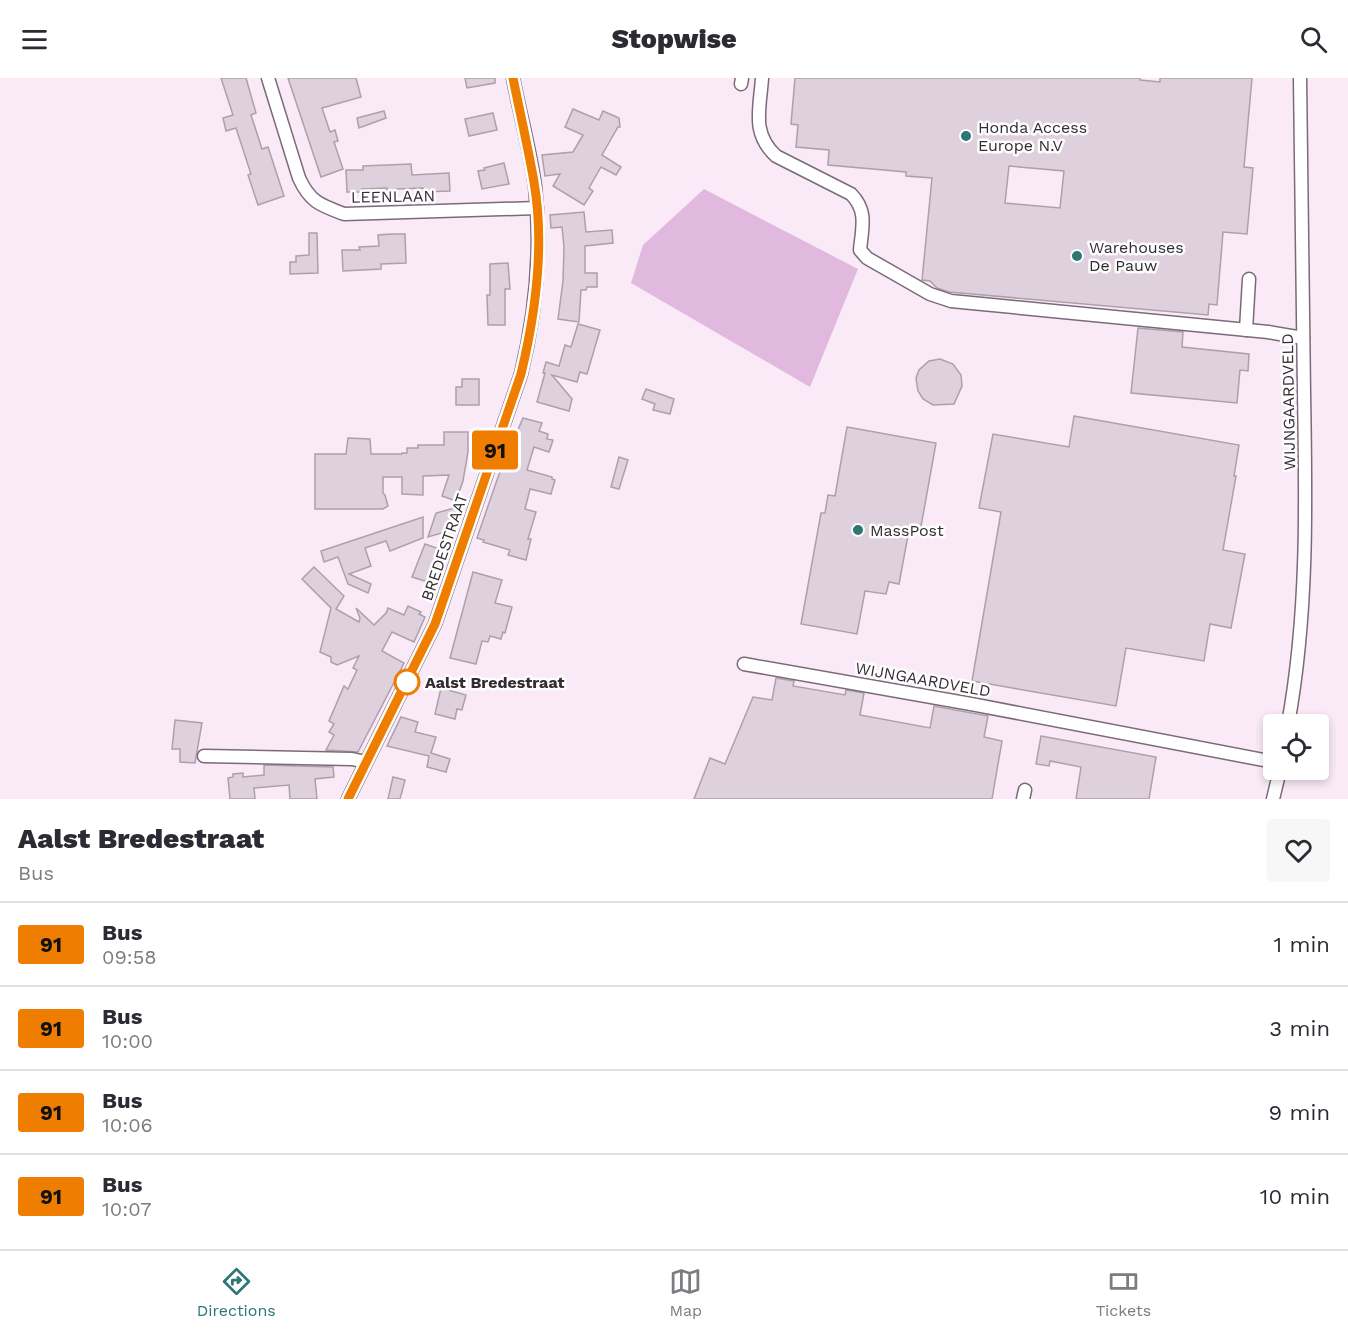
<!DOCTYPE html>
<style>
body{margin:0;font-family:"Work Sans",sans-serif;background:#f7f7f7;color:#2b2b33;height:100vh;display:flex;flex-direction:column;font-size:22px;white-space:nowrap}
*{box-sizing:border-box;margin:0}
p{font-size:20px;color:#7c7c81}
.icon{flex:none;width:33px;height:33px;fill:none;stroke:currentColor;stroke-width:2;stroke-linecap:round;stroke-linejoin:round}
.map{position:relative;height:721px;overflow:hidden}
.drawer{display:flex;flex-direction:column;background:#fff;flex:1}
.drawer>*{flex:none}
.badge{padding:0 12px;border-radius:4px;font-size:21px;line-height:39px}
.buttons{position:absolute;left:1263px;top:636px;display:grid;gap:12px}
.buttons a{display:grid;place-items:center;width:66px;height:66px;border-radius:6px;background:#fff;box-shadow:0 3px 9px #0003;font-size:30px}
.map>.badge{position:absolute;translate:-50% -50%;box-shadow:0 0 0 3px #fff}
.round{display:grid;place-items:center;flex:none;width:63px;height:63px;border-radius:6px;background:#f7f7f7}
.headline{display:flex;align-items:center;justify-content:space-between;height:102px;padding:0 18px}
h1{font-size:28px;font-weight:800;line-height:45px}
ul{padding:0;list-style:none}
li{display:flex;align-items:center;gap:18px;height:84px;padding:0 18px;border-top:2px solid #e1e1e2}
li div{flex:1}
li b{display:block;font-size:22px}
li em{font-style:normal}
li .badge{min-width:66px;font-weight:700;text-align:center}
header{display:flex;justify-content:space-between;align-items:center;height:78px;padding:0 18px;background:#fff;font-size:27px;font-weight:800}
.tab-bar{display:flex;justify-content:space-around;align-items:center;height:84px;border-top:2px solid #e1e1e2;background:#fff;font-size:16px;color:#7c7c81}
.tab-bar a{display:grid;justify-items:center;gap:3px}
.tab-bar .selected{color:#2c7676}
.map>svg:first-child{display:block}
</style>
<header><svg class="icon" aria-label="menu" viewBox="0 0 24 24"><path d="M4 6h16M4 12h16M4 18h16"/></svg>Stopwise<svg class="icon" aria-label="search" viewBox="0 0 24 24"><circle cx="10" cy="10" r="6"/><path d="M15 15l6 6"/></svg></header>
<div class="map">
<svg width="1348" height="721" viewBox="0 0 1348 721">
<rect width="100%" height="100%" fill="#faeaf8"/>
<polygon fill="#e2b9de" points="704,111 858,191 810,309 631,205 643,167"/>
<g fill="#dfd0dd" stroke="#ad9fac" stroke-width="1.5" fill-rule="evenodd">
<polygon points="221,0 246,0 256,35 251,37 262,71 268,69 284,118 258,127 248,97 251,96 236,50 226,53 223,40 233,37"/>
<polygon points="288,0 356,0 361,19 322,30 330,54 335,52 338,63 334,64 343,91 321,99"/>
<polygon points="465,0 495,0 495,5 467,10"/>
<path d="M 795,0 L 1140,0 L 1140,2 L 1160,4 L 1160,0 L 1252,0 L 1244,89 L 1253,90 L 1247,156 L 1223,154 L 1217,227 L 1209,226 L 1208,237 L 949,214 L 937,210 L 930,203 L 922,202 L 932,100 L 906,98 L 906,94 L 828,87 L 829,72 L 796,69 L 798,47 L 791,46 ZM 1009,88 L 1064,93 L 1060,130 L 1005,125 Z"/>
<polygon points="573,31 599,42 603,33 619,40 620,49 618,49 602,77 621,89 616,97 601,89 589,110 593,113 584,127 553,108 560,96 545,98 542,77 573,74 583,57 565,49"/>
<polygon points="384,33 386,40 359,50 357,40"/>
<polygon points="493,35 497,52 469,58 465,41"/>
<polygon points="504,85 509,106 482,111 478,93 485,92 484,90"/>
<polygon points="411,86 412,97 449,95 450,113 424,114 423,110 397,111 397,115 387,116 387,110 362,111 362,114 347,114 346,92 363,92 363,88"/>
<polygon points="584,134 586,154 612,152 613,165 585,168 585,195 597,195 597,209 587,209 586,212 581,212 579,244 558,241 563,203 564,169 562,149 551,150 550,137"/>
<polygon points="309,155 317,155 318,195 290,196 290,184 296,184 296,178 309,177"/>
<polygon points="392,156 405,156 406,185 381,186 381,191 343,193 342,172 360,172 359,169 379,168 378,157"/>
<polygon points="508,185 510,211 505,211 505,247 488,247 487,217 490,217 490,186"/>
<polygon points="578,246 600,252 587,296 580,294 577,304 552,297 572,321 569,333 537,324 545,295 543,295 546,284 559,288 565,267 571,269"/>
<polygon points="1138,250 1183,254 1182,269 1249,276 1248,293 1240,292 1237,325 1131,315"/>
<polygon points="940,281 953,286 961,297 962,308 954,326 933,327 923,321 918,313 916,300 919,292 929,283"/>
<polygon points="462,301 479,301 479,327 456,327 456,309 462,309"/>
<polygon points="646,311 674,321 670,336 653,332 655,326 642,321"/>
<polygon points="1074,338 1239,367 1234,398 1236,398 1223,472 1245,476 1231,550 1210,546 1204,583 1126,570 1116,628 972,603 1001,434 979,430 993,356 1069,369"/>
<polygon points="523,340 542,345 539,353 548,356 547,361 553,362 549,374 534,369 527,392 552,399 552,401 555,402 551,416 530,411 525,431 536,434 528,461 531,461 526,482 508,477 510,472 483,464 484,462 477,460 498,399"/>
<polygon points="847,349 936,365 920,454 909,452 899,506 889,504 886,516 865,513 857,556 801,546 821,435 825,435 828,417 835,418"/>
<polygon points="444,354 468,354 468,374 463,403 456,423 442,418 449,397 423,398 423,417 402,416 402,399 383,399 383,415 385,417 388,428 383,431 315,431 315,376 346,376 348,360 370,361 371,376 402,376 402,375 407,375 407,370 418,370 418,367 444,367"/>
<polygon points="619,379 628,382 619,411 611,409"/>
<polygon points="458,429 449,453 428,459 436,435"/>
<polygon points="423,439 423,460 390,473 386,463 365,470 371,488 349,496 371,506 368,515 348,506 338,479 324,484 321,473"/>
<polygon points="425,466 442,472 431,505 412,499"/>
<polygon points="314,489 344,518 336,531 359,544 360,540 356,530 374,547 386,535 388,530 404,537 408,528 421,534 419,536 425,539 414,564 392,554 382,573 404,585 358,674 326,672 334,657 329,654 334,646 329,643 344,608 348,611 357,592 353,590 359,578 337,587 331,584 331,579 320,574 331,530 302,501"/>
<polygon points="473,494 502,502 495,525 512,529 505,555 503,554 501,561 490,558 488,564 482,563 476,586 450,580"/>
<polygon points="776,600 794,603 793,608 845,617 846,612 864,615 860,637 930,650 934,628 988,638 984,659 1002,663 992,721 694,721 710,680 725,686 753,619 772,622"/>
<polygon points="441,610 466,617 462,632 457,631 455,641 435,636"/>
<polygon points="401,639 418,644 415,654 436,659 431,675 450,681 446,694 427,689 429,678 387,668"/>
<polygon points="175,642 202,645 195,685 180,684 180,671 172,671"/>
<polygon points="1041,658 1156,679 1149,721 1076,721 1081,689 1050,683 1049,688 1036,686"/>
<polygon points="264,687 333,689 334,699 315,701 317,721 290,721 289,707 254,710 255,721 230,721 228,700 233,699 233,696 243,695 243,699 264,697"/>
<polygon points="393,699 405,702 400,721 388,721"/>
</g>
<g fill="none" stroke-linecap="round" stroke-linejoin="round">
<defs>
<g id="minor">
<path d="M 268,0 L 299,100 C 310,124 320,127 344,136 L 537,130"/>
<path d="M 762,0 C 760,31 751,55 776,78 L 851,116 C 868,133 862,150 860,172 L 867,180 L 930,216 L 951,223 L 1268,254 L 1303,260"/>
<polyline points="741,6 742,0"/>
<polyline points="1246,252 1249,201"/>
<polyline points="744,586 971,626 1274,684"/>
<path d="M 1288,646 C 1308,537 1306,426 1304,315 C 1303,210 1301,105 1300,0"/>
<polyline points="204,678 352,681 366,684"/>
<path d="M 348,721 L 435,546 L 521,296 C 536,234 542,172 535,108 C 530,72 520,36 513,0"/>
<polyline points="1023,721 1025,712"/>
<polyline points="1273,721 1280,692"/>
</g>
</defs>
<use href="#minor" stroke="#796b77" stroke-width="15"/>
<use href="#minor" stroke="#fff" stroke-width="12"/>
</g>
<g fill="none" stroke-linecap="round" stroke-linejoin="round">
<defs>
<path id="line" d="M 348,721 L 435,546 L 521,296 C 536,234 545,168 534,104 C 528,69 520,35 513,0"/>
</defs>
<use href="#line" stroke="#fff" stroke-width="14"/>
<use href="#line" stroke="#ef7d00" stroke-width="9"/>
</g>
<g fill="#2c7676" stroke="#fdfdfd" stroke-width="2">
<circle cx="966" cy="58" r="6"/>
<circle cx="1077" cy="178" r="6"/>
<circle cx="858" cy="452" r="6"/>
</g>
<circle fill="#fff" stroke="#ef7d00" stroke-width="3" cx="407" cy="604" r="12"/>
<g text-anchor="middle" stroke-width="5" stroke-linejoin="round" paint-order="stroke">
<g font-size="16" fill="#322c32" stroke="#fdfdfd" text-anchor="start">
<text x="978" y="55">Honda Access<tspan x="978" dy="18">Europe N.V</tspan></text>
<text x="1089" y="175">Warehouses<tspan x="1089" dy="18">De Pauw</tspan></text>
<text x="870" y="458">MassPost</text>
</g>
<g font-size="16" fill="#322c32" stroke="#fdfdfd">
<text transform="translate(393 118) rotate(-1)" y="6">LEENLAAN</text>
<text transform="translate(1288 324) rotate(-91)" y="6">WIJNGAARDVELD</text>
<text transform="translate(444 469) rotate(-71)" y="6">BREDESTRAAT</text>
<text transform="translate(923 601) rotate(10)" y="6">WIJNGAARDVELD</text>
</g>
<g font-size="16" font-weight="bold" fill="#322c32" stroke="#fdfdfd" text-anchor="start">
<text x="425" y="610">Aalst Bredestraat</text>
</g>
</g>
</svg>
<div class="buttons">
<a><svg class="icon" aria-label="locate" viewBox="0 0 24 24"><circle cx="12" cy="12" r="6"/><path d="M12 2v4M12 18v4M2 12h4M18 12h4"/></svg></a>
</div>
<b class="badge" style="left:495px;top:372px;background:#ef7d00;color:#111">91</b>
</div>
<section class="drawer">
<div class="headline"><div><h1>Aalst Bredestraat</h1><p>Bus</p></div><a class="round"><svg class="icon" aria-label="heart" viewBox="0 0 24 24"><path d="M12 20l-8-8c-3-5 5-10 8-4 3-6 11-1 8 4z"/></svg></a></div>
<ul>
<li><span class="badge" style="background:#ef7d00;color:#111">91</span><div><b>Bus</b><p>09:58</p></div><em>1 min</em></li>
<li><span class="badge" style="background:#ef7d00;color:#111">91</span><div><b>Bus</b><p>10:00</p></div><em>3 min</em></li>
<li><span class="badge" style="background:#ef7d00;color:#111">91</span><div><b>Bus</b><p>10:06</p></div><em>9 min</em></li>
<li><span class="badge" style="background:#ef7d00;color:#111">91</span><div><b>Bus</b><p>10:07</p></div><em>10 min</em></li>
</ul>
</section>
<nav class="tab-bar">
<a class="selected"><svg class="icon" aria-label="directions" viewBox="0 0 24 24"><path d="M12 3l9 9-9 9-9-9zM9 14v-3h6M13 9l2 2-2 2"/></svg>Directions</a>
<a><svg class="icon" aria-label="map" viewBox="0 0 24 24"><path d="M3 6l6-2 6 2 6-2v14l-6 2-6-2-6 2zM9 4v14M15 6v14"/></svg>Map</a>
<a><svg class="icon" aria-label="tickets" viewBox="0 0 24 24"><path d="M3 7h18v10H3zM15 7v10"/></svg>Tickets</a>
</nav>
